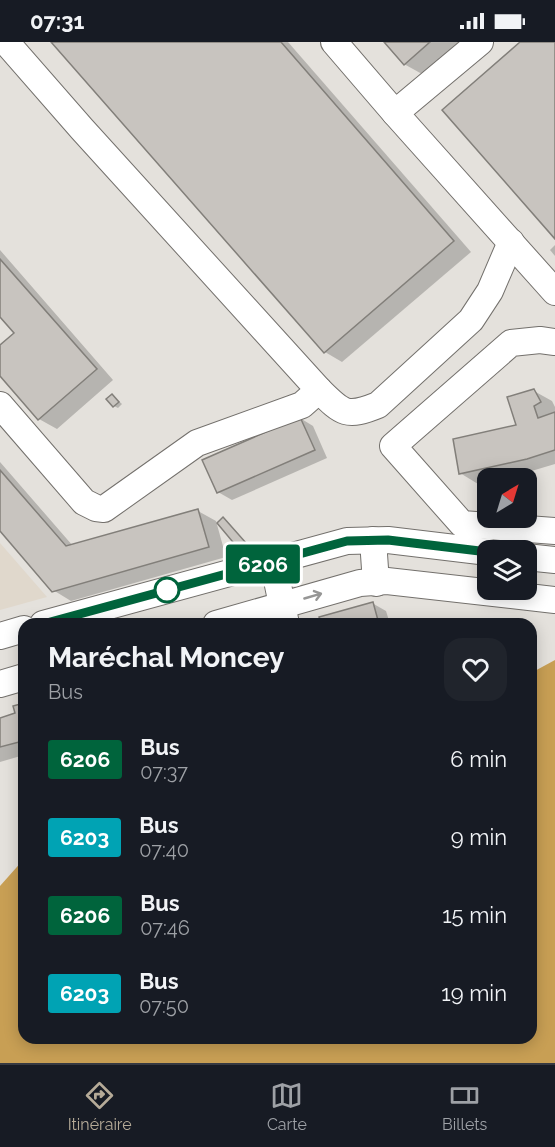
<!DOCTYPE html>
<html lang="fr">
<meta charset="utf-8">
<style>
body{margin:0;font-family:Raleway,sans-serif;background:#20242c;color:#f1f3f6;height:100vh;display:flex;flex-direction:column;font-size:22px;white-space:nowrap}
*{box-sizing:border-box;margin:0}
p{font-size:20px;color:#9ea1a6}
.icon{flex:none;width:33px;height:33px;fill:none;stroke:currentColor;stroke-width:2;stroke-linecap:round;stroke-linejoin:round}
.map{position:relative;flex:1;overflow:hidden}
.details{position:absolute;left:18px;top:576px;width:519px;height:426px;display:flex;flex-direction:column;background:#171b24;border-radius:18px;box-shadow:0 3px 15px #0003}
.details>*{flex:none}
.badge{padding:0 12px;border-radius:4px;font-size:21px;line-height:39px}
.needle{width:39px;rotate:38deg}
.buttons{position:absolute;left:477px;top:426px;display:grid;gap:12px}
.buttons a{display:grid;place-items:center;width:60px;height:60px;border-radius:12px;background:#171b24;box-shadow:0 3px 15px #0003;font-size:30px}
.map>.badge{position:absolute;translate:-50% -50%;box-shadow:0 0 0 3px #fff}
.round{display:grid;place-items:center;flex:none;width:63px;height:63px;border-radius:18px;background:#20242c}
.summary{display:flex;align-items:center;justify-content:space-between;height:102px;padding:0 30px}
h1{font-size:28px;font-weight:700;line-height:45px}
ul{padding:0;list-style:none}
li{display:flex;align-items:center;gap:18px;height:78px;padding:0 30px}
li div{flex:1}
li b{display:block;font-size:22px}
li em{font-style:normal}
li .badge{min-width:66px;font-weight:700;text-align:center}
.status{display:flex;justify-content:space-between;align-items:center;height:42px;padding:0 30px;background:#171b24;direction:ltr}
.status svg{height:16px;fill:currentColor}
.dock{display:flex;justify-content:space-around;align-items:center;height:84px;border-top:2px solid #363941;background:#171b24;font-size:16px;color:#9ea1a6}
.dock a{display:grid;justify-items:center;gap:3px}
.dock .active{color:#b6ab98}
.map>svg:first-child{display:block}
</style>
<div class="status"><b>07:31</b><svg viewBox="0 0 49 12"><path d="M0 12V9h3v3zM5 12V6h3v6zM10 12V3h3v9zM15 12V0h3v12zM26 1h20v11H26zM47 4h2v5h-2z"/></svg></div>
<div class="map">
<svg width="555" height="1021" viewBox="0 0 555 1021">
<rect width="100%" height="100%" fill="#e4e1dc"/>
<polygon fill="#e0d8cc" points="0,501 47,555 0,568"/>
<polygon fill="#c89f54" points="555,618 555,1021 0,1021 0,844 24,817 24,996 531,996 531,631"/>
<g fill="#0003">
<polygon points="53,0 288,0 471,210 342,320 325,310"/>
<polygon points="386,0 459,0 422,32 404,22"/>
<polygon points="555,203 555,214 550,208"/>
<polygon points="0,208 113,338 57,387 39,377 0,332 0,305 16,291 0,273"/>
<polygon points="534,349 552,359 555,365 555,422 508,436 488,436 488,440 478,442 460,431 518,384"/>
<polygon points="113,354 122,362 118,366 114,364"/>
<polygon points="300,376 313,384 327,416 232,458 218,450"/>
<polygon points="0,420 73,504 198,469 216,479 226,515 71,559 53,548 0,487"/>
<polygon points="223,477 227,479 249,504 242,506 238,503"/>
<polygon points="372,561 386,569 390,582 322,582"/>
<polygon points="24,663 24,713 0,720 0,677 17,672"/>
</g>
<g fill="#c8c4bf" stroke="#827f7a" stroke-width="1.5">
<polygon points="51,0 281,0 454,199 324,311"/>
<polygon points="384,0 430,0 404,23"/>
<polygon points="520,0 555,0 555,197 442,68"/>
<polygon points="0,217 97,327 38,378 0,334 0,303 14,291 0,275"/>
<polygon points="534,347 541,360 534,364 538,376 555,370 555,408 527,417 459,432 453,397 516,383 507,355"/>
<polygon points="112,352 119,360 113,365 106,357"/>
<polygon points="300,375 315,408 217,451 202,418"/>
<polygon points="0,428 66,504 198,467 209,505 52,550 0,489"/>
<polygon points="223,475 247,502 237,505 217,481"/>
<polygon points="373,560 379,582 321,582 319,575"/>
<polygon points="24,661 24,691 21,692 23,699 0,705 0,676 15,671 13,664"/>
</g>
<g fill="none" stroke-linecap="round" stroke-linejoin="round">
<defs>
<g id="minor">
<polyline points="334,0 395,71 480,0"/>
<polyline points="395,71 555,250"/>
<polyline points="555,300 540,298 511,301 393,404 462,482 555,489"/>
<path d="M 319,348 C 342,371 346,376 378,363 L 471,278 L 490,249 L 511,200"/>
<polyline points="0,363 84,460 96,466 104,467 197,401 302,363 319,348 82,87 6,0"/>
<polyline points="373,498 376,541"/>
<polyline points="526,515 555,518"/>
<polyline points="273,519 286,582"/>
<polyline points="43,582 347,499 388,498 488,510"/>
<polyline points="216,582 360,541 387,539 555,558"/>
<polyline points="0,594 24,587"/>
<polyline points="0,642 24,635"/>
</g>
</defs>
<use href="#minor" stroke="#73706c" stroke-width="28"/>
<use href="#minor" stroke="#fff" stroke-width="26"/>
</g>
<defs><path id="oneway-shaft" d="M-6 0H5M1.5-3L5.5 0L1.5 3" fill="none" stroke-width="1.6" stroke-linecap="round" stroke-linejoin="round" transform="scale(1.5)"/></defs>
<use stroke="#969695" href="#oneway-shaft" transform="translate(313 554) rotate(-16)"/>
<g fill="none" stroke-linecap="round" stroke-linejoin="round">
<defs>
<polyline id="line" points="43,582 347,499 388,498 488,510"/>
</defs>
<use href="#line" stroke="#fff" stroke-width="14"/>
<use href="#line" stroke="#00643c" stroke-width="9"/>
</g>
<circle fill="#fff" stroke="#00643c" stroke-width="3" cx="167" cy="548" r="12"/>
</svg>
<div class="buttons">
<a><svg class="needle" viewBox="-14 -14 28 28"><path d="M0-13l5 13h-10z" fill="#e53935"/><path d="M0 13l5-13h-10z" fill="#9ea1a6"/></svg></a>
<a><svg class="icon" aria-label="layers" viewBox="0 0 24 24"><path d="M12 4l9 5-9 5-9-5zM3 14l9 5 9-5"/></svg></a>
</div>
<b class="badge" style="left:263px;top:522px;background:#00643c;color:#fff">6206</b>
<section class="details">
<div class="summary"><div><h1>Maréchal Moncey</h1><p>Bus</p></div><a class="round"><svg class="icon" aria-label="heart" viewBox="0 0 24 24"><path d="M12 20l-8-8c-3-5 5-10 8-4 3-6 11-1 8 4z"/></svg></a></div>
<ul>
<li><span class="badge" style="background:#00643c;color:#fff">6206</span><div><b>Bus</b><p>07:37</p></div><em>6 min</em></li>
<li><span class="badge" style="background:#00a3b4;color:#fff">6203</span><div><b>Bus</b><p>07:40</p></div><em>9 min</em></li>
<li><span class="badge" style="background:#00643c;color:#fff">6206</span><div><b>Bus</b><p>07:46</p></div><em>15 min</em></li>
<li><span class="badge" style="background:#00a3b4;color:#fff">6203</span><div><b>Bus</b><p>07:50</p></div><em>19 min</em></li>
</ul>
</section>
</div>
<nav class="dock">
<a class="active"><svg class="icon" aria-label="directions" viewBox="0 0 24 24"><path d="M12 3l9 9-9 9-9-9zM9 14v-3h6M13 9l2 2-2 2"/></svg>Itinéraire</a>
<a><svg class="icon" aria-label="map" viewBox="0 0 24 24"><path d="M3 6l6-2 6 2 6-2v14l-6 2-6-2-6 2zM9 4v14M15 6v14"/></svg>Carte</a>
<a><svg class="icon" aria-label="tickets" viewBox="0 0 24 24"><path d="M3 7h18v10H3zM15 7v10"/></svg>Billets</a>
</nav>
